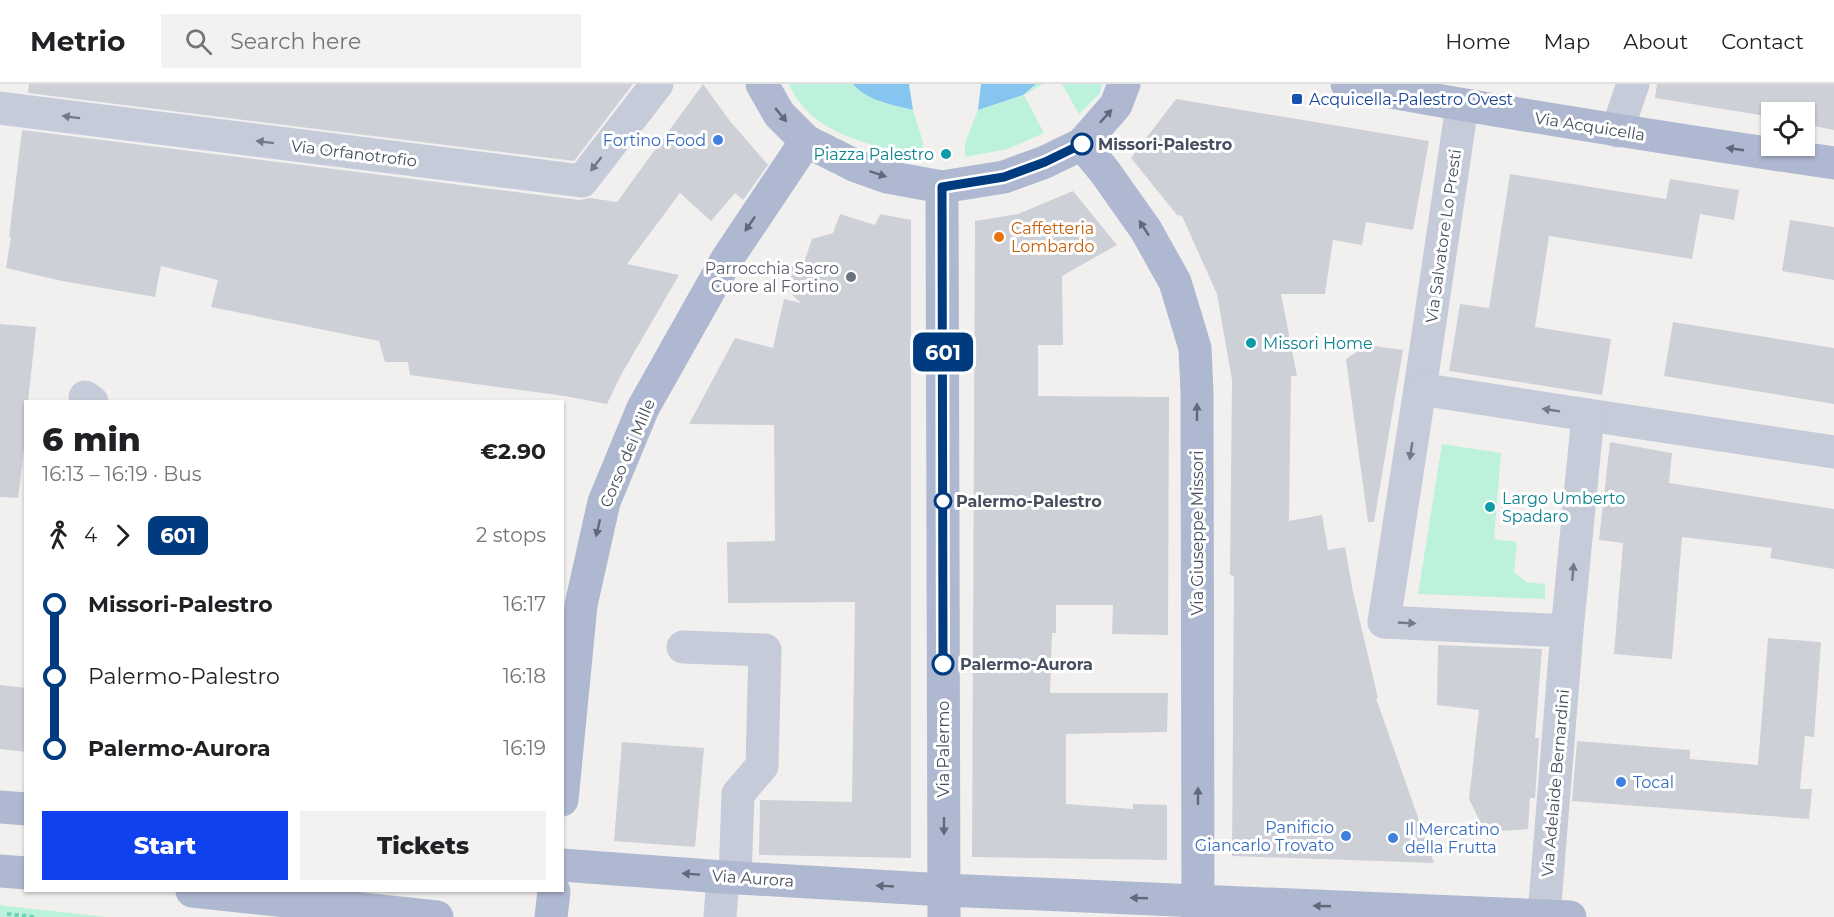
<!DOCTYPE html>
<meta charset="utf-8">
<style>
body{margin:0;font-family:Montserrat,sans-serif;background:#f2f2f2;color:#202124;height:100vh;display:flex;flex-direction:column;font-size:22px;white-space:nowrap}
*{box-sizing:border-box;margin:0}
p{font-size:20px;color:#757577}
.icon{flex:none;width:33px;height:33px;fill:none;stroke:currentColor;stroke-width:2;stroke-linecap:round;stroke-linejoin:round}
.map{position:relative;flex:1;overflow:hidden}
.details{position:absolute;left:24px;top:316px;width:540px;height:492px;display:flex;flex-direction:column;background:#fff;border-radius:0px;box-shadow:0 2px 4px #0004}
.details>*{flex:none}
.badge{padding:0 12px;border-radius:9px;font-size:21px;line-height:39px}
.fabs{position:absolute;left:1761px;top:18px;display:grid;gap:12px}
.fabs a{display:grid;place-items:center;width:54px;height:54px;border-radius:0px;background:#fff;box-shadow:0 2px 4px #0004;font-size:30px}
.map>.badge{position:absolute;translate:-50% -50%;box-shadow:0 0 0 3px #fff}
.legs{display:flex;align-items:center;gap:9px;height:66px;padding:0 18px;font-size:20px}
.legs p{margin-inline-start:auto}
.headline{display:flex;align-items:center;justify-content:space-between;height:102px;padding:0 18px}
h1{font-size:33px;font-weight:800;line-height:45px}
.cta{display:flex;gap:12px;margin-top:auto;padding:12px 18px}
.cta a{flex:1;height:69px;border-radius:0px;background:#0f42ec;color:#fff;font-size:24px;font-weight:800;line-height:69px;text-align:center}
.cta a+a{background:#f2f2f2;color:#202124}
ul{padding:0 18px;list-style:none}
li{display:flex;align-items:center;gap:21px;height:72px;font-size:22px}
li i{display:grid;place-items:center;width:9px;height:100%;margin:0 8px;background:currentColor}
li i::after{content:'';width:15px;height:15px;margin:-8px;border:4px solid;border-radius:50%;background:#fff}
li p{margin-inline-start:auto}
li:first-child i{background:linear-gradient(#0000 50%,currentColor 0)}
li:last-child i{background:linear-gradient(currentColor 50%,#0000 0)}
header{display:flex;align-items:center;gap:36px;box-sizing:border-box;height:84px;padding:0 30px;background:#fff;border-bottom:2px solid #e0e0e0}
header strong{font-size:28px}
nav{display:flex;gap:33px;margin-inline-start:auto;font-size:21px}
.search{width:420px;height:54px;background:#f2f2f2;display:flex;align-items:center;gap:15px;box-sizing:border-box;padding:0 21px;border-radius:0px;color:#757577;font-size:22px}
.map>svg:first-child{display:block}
</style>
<header>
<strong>Metrio</strong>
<div class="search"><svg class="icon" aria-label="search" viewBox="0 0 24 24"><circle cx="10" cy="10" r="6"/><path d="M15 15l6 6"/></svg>Search here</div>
<nav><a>Home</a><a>Map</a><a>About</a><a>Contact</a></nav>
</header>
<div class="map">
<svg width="1834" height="833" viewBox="0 0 1834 833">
<rect width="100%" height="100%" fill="#f2f0ef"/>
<g fill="#bcf2dc">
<path d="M 789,0 L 853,0 C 866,16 893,22 913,26 L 923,58 L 922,73 C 873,61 811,52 789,0 Z"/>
<polygon points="1036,0 1043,0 1024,11 1044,49 1008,65 965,73 965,59 978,26 1023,11"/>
<polygon points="1062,0 1102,0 1100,9 1079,30"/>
<polygon points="1442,360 1501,369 1494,455 1517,458 1514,488 1526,498 1545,500 1545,515 1418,510"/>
<polygon points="0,821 7,822 107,833 0,833"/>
</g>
<g fill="#87c5f1">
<path d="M 853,0 L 909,0 L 913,26 C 893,21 867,17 853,0 Z"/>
<polygon points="981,0 1036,0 1023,11 978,26"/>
</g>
<g fill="#ced0d7">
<polygon points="29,0 633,0 574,77 28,9"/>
<polygon points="703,0 730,37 768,81 743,116 735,109 711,137 680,109 627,180 679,191 621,291 607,320 564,312 410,291 408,278 385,278 379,257 211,223 218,196 161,182 155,213 62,197 6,184 11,153 9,153 22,46 580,116 590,114 617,118"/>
<polygon points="1657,0 1834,0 1834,46 1804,40 1804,28 1772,28 1772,33 1655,14"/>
<polygon points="1176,15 1429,57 1413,146 1366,138 1362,161 1333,156 1325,210 1281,210 1297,292 1291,292 1289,437 1322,431 1328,466 1345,463 1353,508 1378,614 1376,614 1434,779 1232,772 1234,492 1230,491 1232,296 1217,210 1182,132 1177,131 1131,74"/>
<polygon points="1510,90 1666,115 1670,95 1739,106 1734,136 1700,130 1692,175 1549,152 1535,243 1611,255 1602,311 1449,287 1460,220 1489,224"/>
<polygon points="1073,107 1117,161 1062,192 1063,261 1038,261 1038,312 1169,313 1168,551 1112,550 1113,521 1056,521 1056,549 1052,549 1050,609 1168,609 1167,648 1066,650 1066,720 1133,725 1133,720 1167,721 1167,776 972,773 975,137 1018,130"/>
<polygon points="840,130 875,141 880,130 911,136 911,774 759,771 760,716 852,718 855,518 728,519 727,458 775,457 774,341 689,340 735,254 773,264 784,215 801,219 787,206 792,181 802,184 812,155 833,149"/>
<polygon points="1790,136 1834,143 1834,196 1782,187"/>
<polygon points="1673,238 1834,264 1834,320 1664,292"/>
<polygon points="0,240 36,243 28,318 26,318 26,349 18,414 0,413"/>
<polygon points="1367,261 1403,266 1374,438 1368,438 1346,275"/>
<polygon points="1610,358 1672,369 1669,399 1834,425 1834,485 1770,474 1772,464 1682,453 1672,575 1614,570 1623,459 1599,456"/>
<polygon points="1768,554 1821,558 1814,653 1805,652 1800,705 1812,705 1809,735 1572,717 1577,657 1690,666 1690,675 1758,681"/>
<polygon points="1438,561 1542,565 1535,654 1539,654 1535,714 1530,714 1528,745 1485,748 1469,715 1479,626 1437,621"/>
<polygon points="0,601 26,604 26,668 0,665"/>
<polygon points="622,658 704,664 695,763 614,757"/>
</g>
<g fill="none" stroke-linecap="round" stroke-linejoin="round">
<polyline stroke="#72d2b6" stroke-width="4" stroke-dasharray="4.5 3" stroke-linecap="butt" points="7,830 35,833"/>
<g stroke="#c5cbd8" stroke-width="33">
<polyline points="0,24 582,97 657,0"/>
<polyline points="1617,47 1633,0"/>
<polyline points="1420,305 1462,22"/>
<polyline points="85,313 92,318"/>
<polyline points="1588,331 1834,368"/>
<polyline points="683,563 765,566 762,682 738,710 735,794"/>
<polyline points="1544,831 1567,547 1588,331 1420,305 1384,538 1567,547"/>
<polyline points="720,833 723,793"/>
</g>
<g stroke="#aeb8d0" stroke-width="33">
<polyline points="762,0 779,30 806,57 856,82 887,93 942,103 1004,93 1045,78 1082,60 1116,21 1124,0"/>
<path d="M 1347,0 C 1509,30 1671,55 1834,79"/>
<polyline points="1082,60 1105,88 1146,146 1175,198 1195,264 1197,308 1198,833"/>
<polyline points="942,103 944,833"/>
<polyline points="562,716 581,521 604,418 643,324 727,175 806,57"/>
<polyline points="0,723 26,725"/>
<polyline points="562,781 723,793 944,806 1570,833"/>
<polyline points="0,787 26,789"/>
<polyline points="192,807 437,833"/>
<polyline points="551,833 554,807"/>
</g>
</g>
<defs><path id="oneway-solid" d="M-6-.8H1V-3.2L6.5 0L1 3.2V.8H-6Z" transform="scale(1.5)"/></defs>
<g fill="#60687a">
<use href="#oneway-solid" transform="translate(781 31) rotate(50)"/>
<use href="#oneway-solid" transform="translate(1106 32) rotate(-48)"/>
<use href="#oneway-solid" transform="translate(1735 65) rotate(-172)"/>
<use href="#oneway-solid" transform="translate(878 90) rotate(18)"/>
<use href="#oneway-solid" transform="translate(750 140) rotate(124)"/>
<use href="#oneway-solid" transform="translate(1144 144) rotate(-123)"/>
<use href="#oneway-solid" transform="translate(1197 328) rotate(-90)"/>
<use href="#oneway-solid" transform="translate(598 444) rotate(103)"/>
<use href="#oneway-solid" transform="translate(1198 712) rotate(-90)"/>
<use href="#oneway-solid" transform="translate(944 742) rotate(90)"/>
<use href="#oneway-solid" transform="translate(691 790) rotate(-176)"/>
<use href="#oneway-solid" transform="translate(885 802) rotate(-177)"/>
<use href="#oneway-solid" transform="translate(1139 814) rotate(-178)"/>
<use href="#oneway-solid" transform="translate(1322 822) rotate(-178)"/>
</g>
<g fill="#727a89">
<use href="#oneway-solid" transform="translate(71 33) rotate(-173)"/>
<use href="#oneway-solid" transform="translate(265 58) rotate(-173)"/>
<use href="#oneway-solid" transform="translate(596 80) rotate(128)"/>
<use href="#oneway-solid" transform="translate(1551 326) rotate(-171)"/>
<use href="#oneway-solid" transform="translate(1411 367) rotate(99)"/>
<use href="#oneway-solid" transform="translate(1573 488) rotate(-85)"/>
<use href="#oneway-solid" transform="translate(1407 539) rotate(3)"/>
</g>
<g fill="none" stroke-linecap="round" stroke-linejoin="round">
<defs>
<polyline id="line-1" points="943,580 942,103 1004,93 1045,78 1082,60"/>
</defs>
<use href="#line-1" stroke="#fff" stroke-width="14"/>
<use href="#line-1" stroke="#003b80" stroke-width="9"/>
</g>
<rect fill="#1a4fb4" stroke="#fff" stroke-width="2" x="1291" y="9" width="12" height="12" rx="3"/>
<g fill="#3f7fe0" stroke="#fff" stroke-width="2">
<circle cx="718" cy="56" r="6"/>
<circle cx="1621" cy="698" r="6"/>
<circle cx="1346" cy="752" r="6"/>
<circle cx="1393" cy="754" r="6"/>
</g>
<g fill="#fff" stroke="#003b80" stroke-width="3">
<circle cx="1082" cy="60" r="10"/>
<circle cx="943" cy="417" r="8"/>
<circle cx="943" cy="580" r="10"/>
</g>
<g fill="#0f9aa8" stroke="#fff" stroke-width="2">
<circle cx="946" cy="70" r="6"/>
<circle cx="1251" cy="259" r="6"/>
<circle cx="1490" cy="423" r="6"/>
</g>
<circle fill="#e8710a" stroke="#fff" stroke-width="2" cx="999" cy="153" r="6"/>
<circle fill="#6b7280" stroke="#fff" stroke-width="2" cx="851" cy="193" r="6"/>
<g text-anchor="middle" stroke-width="6" stroke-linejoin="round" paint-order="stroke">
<g font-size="16" fill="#164399" stroke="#fff" text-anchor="start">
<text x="1309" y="21">Acquicella-Palestro Ovest</text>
</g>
<g font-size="16" fill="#464e5e" stroke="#fff">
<text transform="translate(1590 42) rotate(9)" y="6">Via Acquicella</text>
<text transform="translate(354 69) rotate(7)" y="6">Via Orfanotrofio</text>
<text transform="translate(1443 152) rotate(-82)" y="6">Via Salvatore Lo Presti</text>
<text transform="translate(627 369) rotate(-67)" y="6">Corso dei Mille</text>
<text transform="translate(1197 449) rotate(-90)" y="6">Via Giuseppe Missori</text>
<text transform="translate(943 665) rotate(-90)" y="6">Via Palermo</text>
<text transform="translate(1555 699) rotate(-85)" y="6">Via Adelaide Bernardini</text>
<text transform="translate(753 794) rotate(4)" y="6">Via Aurora</text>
</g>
<g font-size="16" fill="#366cbe" stroke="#fff" text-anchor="end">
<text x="706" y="62">Fortino Food</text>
<text x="1633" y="704" text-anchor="start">Tocal</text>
<text x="1334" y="749">Panificio<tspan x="1334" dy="18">Giancarlo Trovato</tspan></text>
<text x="1405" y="751" text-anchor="start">Il Mercatino<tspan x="1405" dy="18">della Frutta</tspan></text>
</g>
<g font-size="16" font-weight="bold" fill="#464e5e" stroke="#fff" text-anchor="start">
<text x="1098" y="66">Missori-Palestro</text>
<text x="956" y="423">Palermo-Palestro</text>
<text x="960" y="586">Palermo-Aurora</text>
</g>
<g font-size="16" fill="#0d838f" stroke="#fff" text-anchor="start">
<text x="934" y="76" text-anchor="end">Piazza Palestro</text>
<text x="1263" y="265">Missori Home</text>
<text x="1502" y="420">Largo Umberto<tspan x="1502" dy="18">Spadaro</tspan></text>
</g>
<g font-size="16" fill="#c56008" stroke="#fff" text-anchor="start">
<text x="1011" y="150">Caffetteria<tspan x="1011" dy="18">Lombardo</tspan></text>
</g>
<g font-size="16" fill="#5b616d" stroke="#fff" text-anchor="end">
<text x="839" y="190">Parrocchia Sacro<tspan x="839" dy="18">Cuore al Fortino</tspan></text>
</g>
</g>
</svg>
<div class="fabs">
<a><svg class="icon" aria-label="locate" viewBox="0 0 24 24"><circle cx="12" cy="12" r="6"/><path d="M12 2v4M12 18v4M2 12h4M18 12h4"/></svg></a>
</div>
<b class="badge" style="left:943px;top:268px;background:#003b80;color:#fff">601</b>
<section class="details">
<div class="headline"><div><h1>6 min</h1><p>16:13 – 16:19 · Bus</p></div><b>€2.90</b></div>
<div class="legs"><svg class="icon" aria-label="walk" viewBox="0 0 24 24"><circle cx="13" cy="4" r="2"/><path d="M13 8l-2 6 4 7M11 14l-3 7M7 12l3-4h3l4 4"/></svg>4<svg class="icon" aria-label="forward" viewBox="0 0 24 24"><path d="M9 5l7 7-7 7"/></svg><b class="badge" style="background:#003b80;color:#fff">601</b><p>2 stops</p></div>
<ul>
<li><i style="color:#003b80"></i><b>Missori-Palestro</b><p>16:17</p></li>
<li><i style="color:#003b80"></i><span>Palermo-Palestro</span><p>16:18</p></li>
<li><i style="color:#003b80"></i><b>Palermo-Aurora</b><p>16:19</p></li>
</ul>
<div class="cta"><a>Start</a><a>Tickets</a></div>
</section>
</div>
